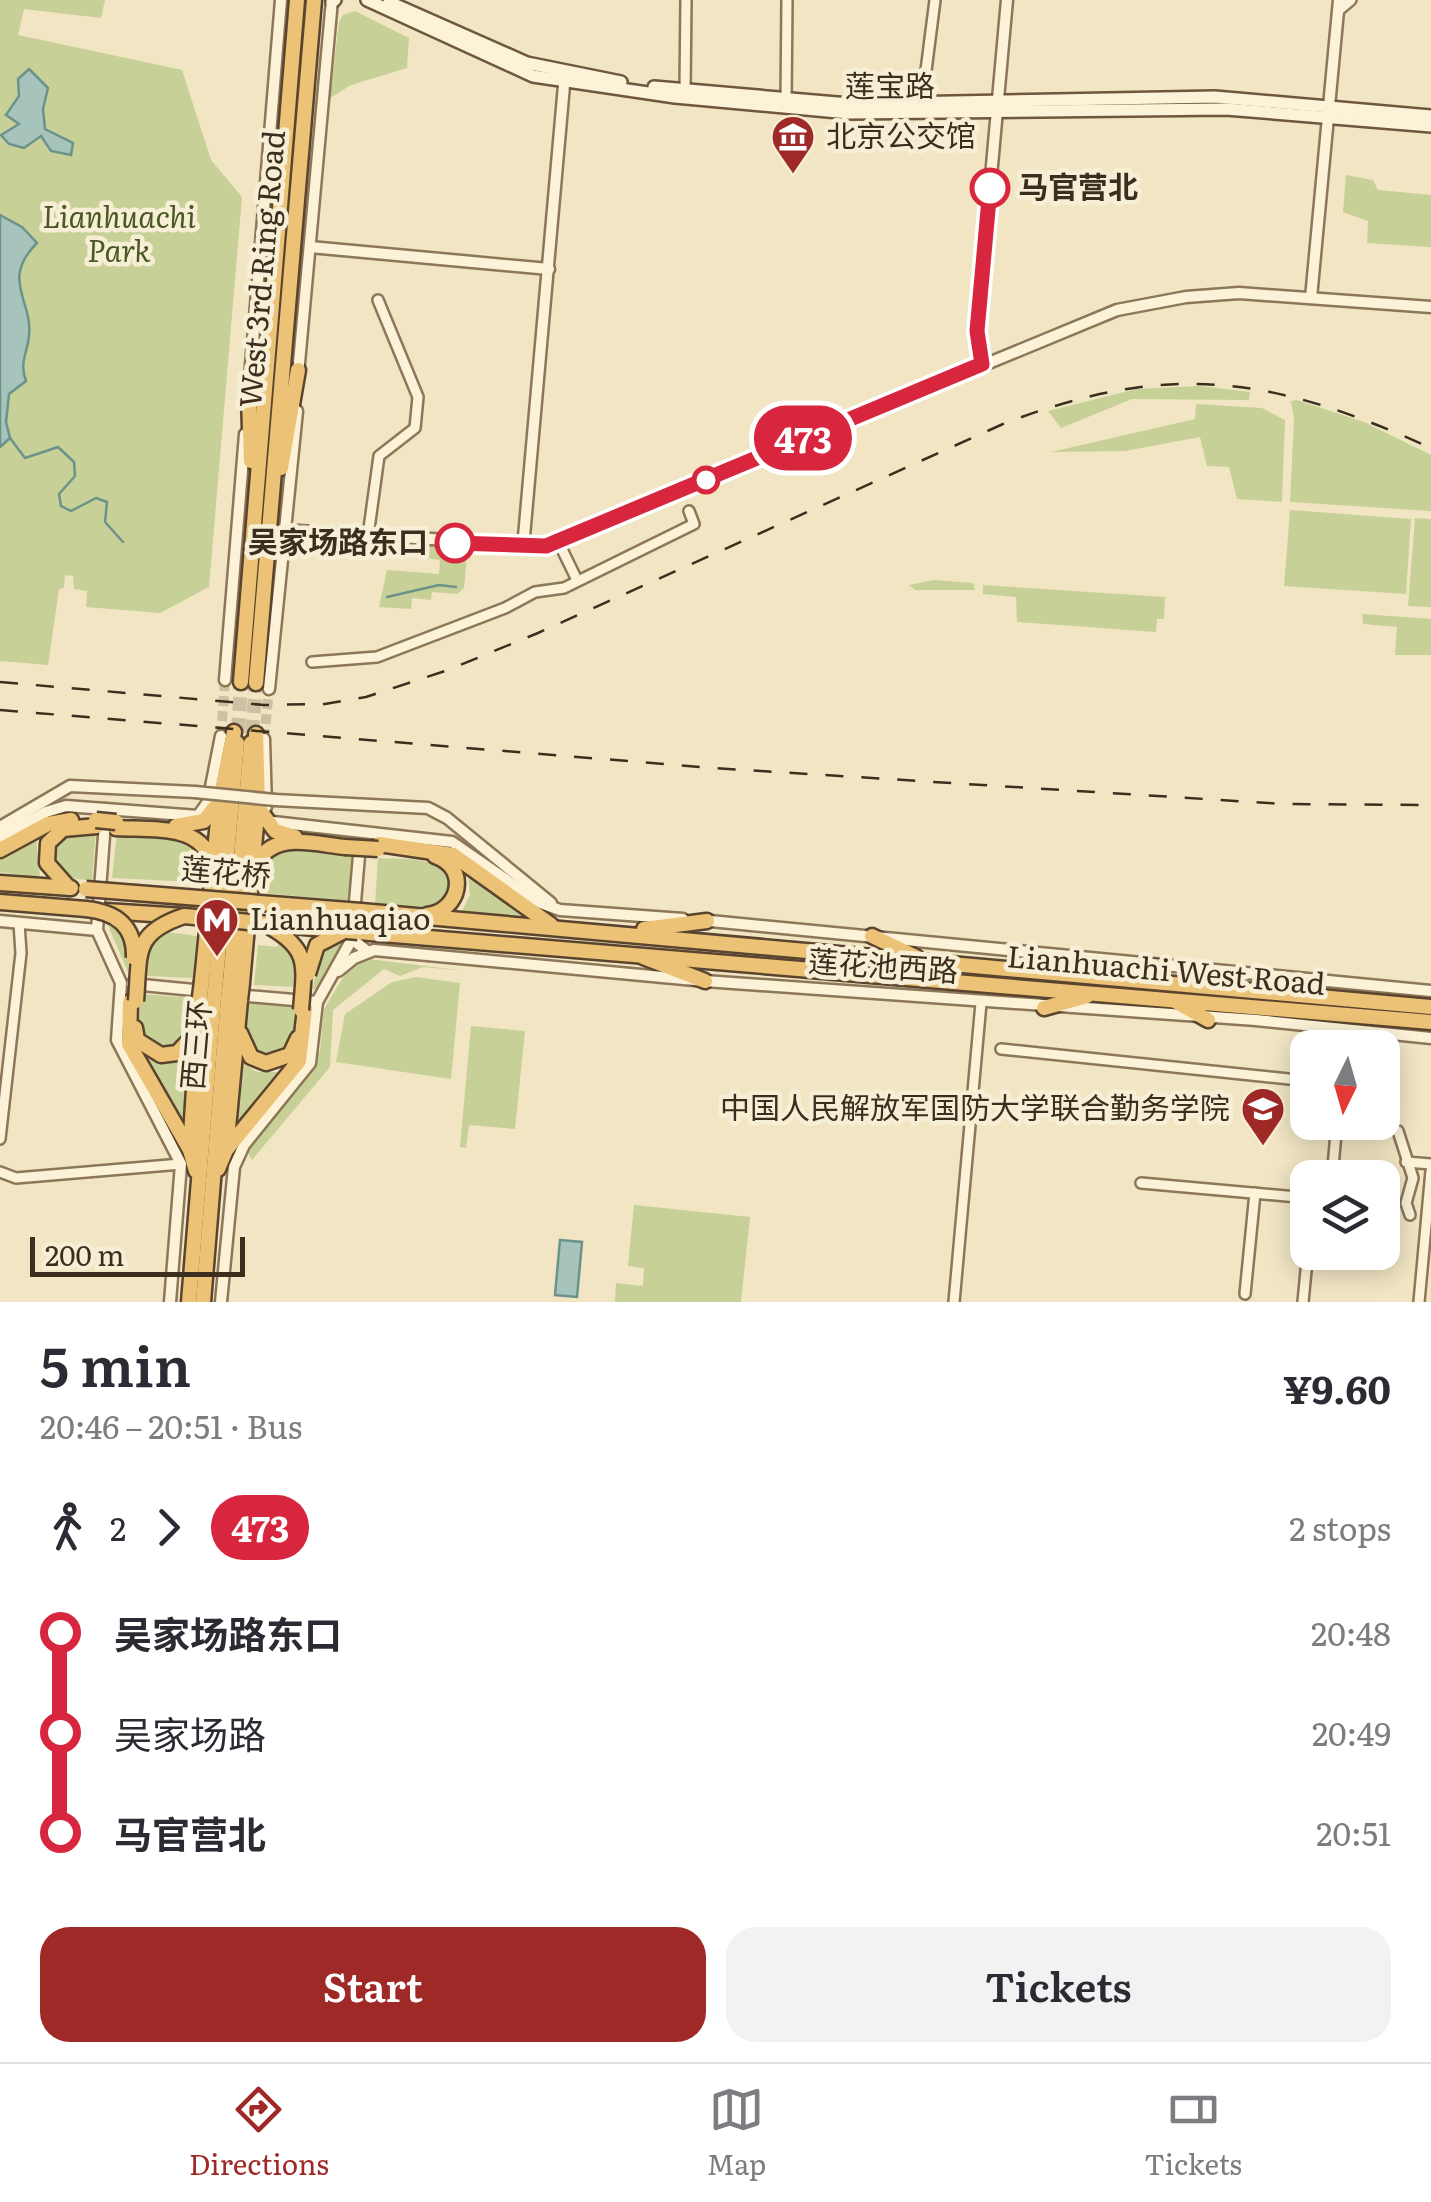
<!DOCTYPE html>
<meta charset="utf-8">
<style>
body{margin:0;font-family:Literata,"Noto Sans SC",serif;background:#f2f2f3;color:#2b2b33;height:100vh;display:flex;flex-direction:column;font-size:38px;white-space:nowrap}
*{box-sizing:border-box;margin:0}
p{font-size:32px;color:#7c7c81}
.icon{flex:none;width:55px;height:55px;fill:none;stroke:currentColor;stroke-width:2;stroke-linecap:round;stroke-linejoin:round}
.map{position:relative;height:1302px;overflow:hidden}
.panel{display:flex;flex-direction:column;background:#fff;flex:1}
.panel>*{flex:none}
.badge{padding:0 20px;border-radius:32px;font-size:35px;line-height:65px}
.needle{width:65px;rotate:185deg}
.tools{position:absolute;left:1290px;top:1030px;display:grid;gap:20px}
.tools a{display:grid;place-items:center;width:110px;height:110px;border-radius:20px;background:#fff;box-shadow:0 5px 25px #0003;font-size:50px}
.scale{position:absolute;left:30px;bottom:25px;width:215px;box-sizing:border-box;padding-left:10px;border:5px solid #3c2e1e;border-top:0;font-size:28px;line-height:35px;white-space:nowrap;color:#3c2e1e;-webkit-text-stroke:8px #f7efd5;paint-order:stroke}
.map>.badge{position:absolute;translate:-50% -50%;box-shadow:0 0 0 5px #fff}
.legs{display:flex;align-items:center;gap:15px;height:110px;padding:0 40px;font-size:32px}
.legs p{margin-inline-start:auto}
.summary{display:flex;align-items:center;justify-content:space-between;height:170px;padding:0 40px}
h1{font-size:55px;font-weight:600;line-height:75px}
.primary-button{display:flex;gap:20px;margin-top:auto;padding:20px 40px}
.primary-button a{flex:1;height:115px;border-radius:30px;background:#9f2926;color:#fff;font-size:40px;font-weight:600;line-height:115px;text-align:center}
.primary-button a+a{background:#f2f2f3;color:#2b2b33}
ul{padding:0 40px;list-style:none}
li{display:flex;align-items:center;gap:35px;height:100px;font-size:38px}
li i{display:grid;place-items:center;width:15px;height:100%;margin:0 12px;background:currentColor}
li i::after{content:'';width:25px;height:25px;margin:-12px;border:8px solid;border-radius:50%;background:#fff}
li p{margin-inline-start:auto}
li:first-child i{background:linear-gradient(#0000 50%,currentColor 0)}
li:last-child i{background:linear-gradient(currentColor 50%,#0000 0)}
.tab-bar{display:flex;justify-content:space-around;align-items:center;height:140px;border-top:2px solid #e1e1e2;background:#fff;font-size:28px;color:#7c7c81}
.tab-bar a{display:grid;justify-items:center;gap:5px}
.tab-bar .selected{color:#9f2926}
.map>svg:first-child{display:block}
</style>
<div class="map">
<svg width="1431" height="1302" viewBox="0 0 1431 1302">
<rect width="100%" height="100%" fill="#f1e5c4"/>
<g fill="#c7d097">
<polygon points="0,0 105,0 101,18 24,9 18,35 182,70 211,160 242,197 209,587 160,613 86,607 87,591 74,589 73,576 65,575 64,588 59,589 48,665 0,661"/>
<polygon points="355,11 409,38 407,68 351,85 330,98 339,22 343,15"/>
<polygon points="1346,175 1373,180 1378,190 1431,195 1431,247 1367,243 1368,221 1343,212"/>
<polygon points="1200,386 1250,392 1249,400 1132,399 1061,428 1048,411 1136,389"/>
<polygon points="1297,400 1364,422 1431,455 1431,511 1290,502 1294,419 1291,401"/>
<polygon points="1196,404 1262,408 1285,420 1282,502 1237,499 1229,467 1207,466 1200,437 1125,451 1051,452 1195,419"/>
<polygon points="1290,510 1411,519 1406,594 1284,586"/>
<polygon points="1415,518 1431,519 1431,607 1408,606"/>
<polygon points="430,541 468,544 464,588 457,594 432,592 431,600 412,598 411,609 379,607 387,570 439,574 440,560 427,558"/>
<polygon points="934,580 973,583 975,590 915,590 909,585"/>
<polygon points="983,585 1165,597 1164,619 1157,619 1156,632 1017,622 1016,597 983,594"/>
<polygon points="1362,614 1431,619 1431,655 1395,655 1397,627 1363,624"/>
<polygon points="96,831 92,881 66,877 52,859 57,836"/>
<polygon points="117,832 186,838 201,852 202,869 195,882 112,878"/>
<polygon points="36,837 40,878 0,872 0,855"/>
<polygon points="292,849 352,854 349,901 263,893 267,860 280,850"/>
<path d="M 378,858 C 412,860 444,854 454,892 L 430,912 L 375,905 Z"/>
<polygon points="468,870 523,913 525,920 460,915 470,895"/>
<path d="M 107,923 C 131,934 130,949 128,972 Z"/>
<polygon points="167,932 197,936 193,978 145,976 151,941"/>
<polygon points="279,943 295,957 293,987 254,985 258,945 277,947"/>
<polygon points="347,944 318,989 313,989 317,963 328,945"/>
<polygon points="369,959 466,971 423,967 400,976 384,969 333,1010 330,1067 252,1160 246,1149 313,1065 320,1051 324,1009 350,966"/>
<polygon points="416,977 460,983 451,1079 336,1062 345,1014 392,982"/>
<path d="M 141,994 L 194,998 C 192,1027 190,1043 158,1050 L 138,1032 Z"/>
<polygon points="248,1002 297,1007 293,1044 277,1057 257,1057 244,1036"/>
<polygon points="471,1026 525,1031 515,1129 469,1125 466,1148 460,1147"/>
<polygon points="190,1054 186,1131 143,1058 167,1064"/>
<polygon points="240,1062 257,1072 284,1072 234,1134"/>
<polygon points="634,1205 750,1217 741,1302 615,1302 616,1283 643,1286 644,1268 628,1266"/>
</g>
<g fill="#a6c4bc" stroke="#6c938b" stroke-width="2.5">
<polygon points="29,69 48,88 43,109 45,129 73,143 71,155 51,151 41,136 24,148 9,144 1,135 19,124 6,115 19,96 18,79"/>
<path d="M 0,215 L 22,227 L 37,243 C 0,280 33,300 29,336 C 27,355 19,362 26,381 L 9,394 L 6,422 L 10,438 L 0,447 Z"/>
<polygon points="560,1240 582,1242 577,1297 555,1295"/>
</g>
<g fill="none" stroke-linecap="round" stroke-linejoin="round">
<g stroke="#6c938b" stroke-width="2.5">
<polyline points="10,438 25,458 58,447 74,462 75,476 59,494 61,506 71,511 96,498 107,502 105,522 123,542"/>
<polyline points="387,597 439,585 456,587"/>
</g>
<g stroke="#cdc0a3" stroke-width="10" stroke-dasharray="10 5" stroke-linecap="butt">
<polyline points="221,736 225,680"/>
<polyline points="264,739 269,689"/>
</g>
<g stroke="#cdc0a3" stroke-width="14" stroke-dasharray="14 7" stroke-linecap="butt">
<polyline points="238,732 241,682"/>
<polyline points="252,734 256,683"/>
</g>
<defs>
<g id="minor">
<polyline points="1338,11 1351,0"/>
<polyline points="685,90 686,0"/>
<polyline points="786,101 787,0"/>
<polyline points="922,102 935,0"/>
<polyline points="368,536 379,456 415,428 418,397 378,300"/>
<polyline points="558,541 576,578"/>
<polyline points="312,662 377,657 505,608 535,592 564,588 694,524 689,511"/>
<polyline points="1001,1049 1308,1081"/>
<polyline points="1398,1131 1413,1178 1406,1203 1410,1215"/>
<polyline points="0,1139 21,953 19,923"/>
<polyline points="1406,1162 1431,1164"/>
<polyline points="0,1172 16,1178 181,1164"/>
<polyline points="1332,1178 1337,1122"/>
<polyline points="1141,1183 1308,1198"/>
<polyline points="1245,1294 1255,1193"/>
<polyline points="954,1302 981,1003"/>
<polyline points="1303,1302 1308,1250"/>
<polyline points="1419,1302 1431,1171"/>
</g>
<g id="tertiary">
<polyline points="310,247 549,269"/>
<polyline points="1311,298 1339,0"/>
<polyline points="981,364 977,331 1007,0"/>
<polyline points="298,374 332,0"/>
<polyline points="248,402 281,0"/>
<polyline points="282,530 546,546 1117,310 1186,297 1239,293 1431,307"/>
<polyline points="523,548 565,74"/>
<polyline points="225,680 245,434"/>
<polyline points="269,689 297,411"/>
<polyline points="264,739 266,807"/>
<polyline points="275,800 428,808 447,818 551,903"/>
<polyline points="106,809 97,930 121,983 117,1040 181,1164 170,1302"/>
<polyline points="273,822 452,842 538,902 560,910 683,919"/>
<polyline points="0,827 70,786 195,792"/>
<polyline points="0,837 46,812 66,806 198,816 208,802 221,736"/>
<polyline points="700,920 1431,991"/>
<polyline points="0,921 97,930"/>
<polyline points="352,937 360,844"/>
<polyline points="338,971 354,958 374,950 705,981 1256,1020 1431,1038"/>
<polyline points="132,984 204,991"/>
<polyline points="236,995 317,1002"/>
<polyline points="221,1302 234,1167 244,1145 310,1063 317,1002 352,939 368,952"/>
</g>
<g id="secondary">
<polyline points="367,0 533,76 675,97 849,113 1226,109 1431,126"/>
<polyline points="332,2 335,0"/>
<polyline points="389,2 527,63 621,82"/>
<polyline points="654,87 849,104 1215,97 1431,116"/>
</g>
<g id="trunk">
<polyline points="249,397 251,461"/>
<polyline points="281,468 298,370"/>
<polyline points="241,682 297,0"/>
<polyline points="256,683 314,0"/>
<polyline points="259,809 275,831 295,837"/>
<polyline points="176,826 204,821 219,802"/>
<path d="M 116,828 C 148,830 199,823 211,860"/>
<polyline points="379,844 453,855 551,925"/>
<polyline points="0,850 48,824 71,820"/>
<path d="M 256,865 C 273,830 313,844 345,847"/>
<polyline points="0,883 71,888"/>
<polyline points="69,888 47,863 48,843 63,829 97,826"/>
<polyline points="0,902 86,909"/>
<polyline points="106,911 184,916"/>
<polyline points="361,911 1431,1007"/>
<path d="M 427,915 C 460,911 470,868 435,856"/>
<polyline points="644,929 707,921"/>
<polyline points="358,932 1431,1022"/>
<polyline points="872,936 916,957"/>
<polyline points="643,957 705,981"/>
<polyline points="1117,974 1156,967"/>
<polyline points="216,980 237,743"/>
<polyline points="202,981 220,801 234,732"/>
<polyline points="230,982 251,743"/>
<polyline points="242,983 258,803 256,734"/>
<polyline points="1175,1001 1208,1020"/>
<polyline points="130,1002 129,1044 190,1150 196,1171"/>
<polyline points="1044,1008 1087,996"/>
<polyline points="135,1028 137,1040 161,1055 177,1053 198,1031"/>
<polyline points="240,1033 251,1057 266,1063 290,1055 298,1038"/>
<polyline points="190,1150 200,997"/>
<polyline points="226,1150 240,1000"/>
<polyline points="218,1169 226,1150 299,1061 305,1009"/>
<polyline points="189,1302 214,998"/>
<polyline points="203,1302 228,998"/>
</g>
</defs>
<use href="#minor" stroke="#8d7759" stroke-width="14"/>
<use href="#tertiary" stroke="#8d7759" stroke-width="15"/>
<use href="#secondary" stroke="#6f573d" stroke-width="16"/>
<use href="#trunk" stroke="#5a442e" stroke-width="19"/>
<use href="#minor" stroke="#fbf2d8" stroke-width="9"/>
<use href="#tertiary" stroke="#fbf2d8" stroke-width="10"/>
<use href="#secondary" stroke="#fbf2d8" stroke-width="11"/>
<use href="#trunk" stroke="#ecc276" stroke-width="14"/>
<g stroke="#3c2e1e" stroke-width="2.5" stroke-dasharray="18 18" stroke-linecap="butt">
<path d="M 0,682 L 264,705 L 325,704 L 366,697 L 448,670 L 538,633 L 1003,424 C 1169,360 1272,376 1431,448"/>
<polyline points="0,710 713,768 1284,804 1431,805"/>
</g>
<defs>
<polyline id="tertiary-bridge" points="195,792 275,800"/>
<g id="trunk-bridge">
<polyline points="96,820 116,822"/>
<polyline points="345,847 378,849"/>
<polyline points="86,889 361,911"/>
<path d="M 86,909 C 116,912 135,926 134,958"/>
<path d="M 270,927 C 311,950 304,968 301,1010"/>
<polyline points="308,974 317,945 342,932"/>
<polyline points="200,997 202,981"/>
<polyline points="214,998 216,980"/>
<polyline points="228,998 230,982"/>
<polyline points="240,1000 242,983"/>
<path d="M 136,1001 C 140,953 133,933 184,916 L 358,932"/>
</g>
</defs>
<use href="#tertiary-bridge" stroke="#8d7759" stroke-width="15" stroke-linecap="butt"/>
<use href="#trunk-bridge" stroke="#5a442e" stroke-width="19" stroke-linecap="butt"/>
<use href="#tertiary-bridge" stroke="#fbf2d8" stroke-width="10"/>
<use href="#trunk-bridge" stroke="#ecc276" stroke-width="14"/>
</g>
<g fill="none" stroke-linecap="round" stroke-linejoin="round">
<defs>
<polyline id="line-1" points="455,543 546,546 982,364 977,331 990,188"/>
</defs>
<use href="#line-1" stroke="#fff" stroke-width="22"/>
<use href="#line-1" stroke="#d7263d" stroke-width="15"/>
</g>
<defs>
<symbol id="museum-pin" viewBox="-11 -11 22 30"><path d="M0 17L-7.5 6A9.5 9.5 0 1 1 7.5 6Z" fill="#9f2926" stroke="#f7efd5"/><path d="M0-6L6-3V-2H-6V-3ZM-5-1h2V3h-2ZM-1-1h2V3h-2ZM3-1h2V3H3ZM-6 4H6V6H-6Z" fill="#fff"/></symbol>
<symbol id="metro-pin" viewBox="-11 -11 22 30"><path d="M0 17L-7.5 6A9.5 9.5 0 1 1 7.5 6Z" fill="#9f2926" stroke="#f7efd5"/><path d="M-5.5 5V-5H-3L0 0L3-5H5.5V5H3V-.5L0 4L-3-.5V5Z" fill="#fff"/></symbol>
<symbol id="university-pin" viewBox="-11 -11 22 30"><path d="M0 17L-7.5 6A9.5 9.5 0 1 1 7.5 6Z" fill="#9f2926" stroke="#f7efd5"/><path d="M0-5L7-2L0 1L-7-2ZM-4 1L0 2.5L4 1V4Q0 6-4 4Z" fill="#fff"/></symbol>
</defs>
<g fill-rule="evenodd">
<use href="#museum-pin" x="768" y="112" width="50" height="68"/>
<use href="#metro-pin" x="192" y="895" width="50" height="68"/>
<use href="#university-pin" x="1238" y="1084" width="50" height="68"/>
</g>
<g fill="#fff" stroke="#d7263d" stroke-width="5">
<circle cx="990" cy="188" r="18"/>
<circle cx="706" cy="480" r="12"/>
<circle cx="455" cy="543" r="18"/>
</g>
<g text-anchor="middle" stroke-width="9" stroke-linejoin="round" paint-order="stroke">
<g font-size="30" fill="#3c2e1e" stroke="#f7efd5">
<text x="890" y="97">莲宝路</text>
<text transform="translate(263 269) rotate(-85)" y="10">West 3rd Ring Road</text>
<text transform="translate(226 873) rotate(5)" y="10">莲花桥</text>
<text transform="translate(883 967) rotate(4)" y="10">莲花池西路</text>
<text transform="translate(1166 971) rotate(5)" y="10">Lianhuachi West Road</text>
<text transform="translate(197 1045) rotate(-85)" y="10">西三环</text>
</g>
<g font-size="30" fill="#3c2e1e" stroke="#f7efd5" text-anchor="start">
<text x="826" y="147">北京公交馆</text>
<text x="250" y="930">Lianhuaqiao</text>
<text x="1230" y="1119" text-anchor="end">中国人民解放军国防大学联合勤务学院</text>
</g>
<g font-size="30" font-weight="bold" fill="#3c2e1e" stroke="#f7efd5" text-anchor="start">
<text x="1018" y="198">马官营北</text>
<text x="428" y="553" text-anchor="end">吴家场路东口</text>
</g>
<g font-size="30" font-style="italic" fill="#4a5924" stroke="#f7efd5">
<text x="119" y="228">Lianhuachi<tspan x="119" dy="34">Park</tspan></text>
</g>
</g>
</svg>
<div class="tools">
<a><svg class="needle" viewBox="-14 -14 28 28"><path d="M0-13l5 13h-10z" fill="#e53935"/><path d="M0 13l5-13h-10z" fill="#7c7c81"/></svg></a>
<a><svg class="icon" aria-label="layers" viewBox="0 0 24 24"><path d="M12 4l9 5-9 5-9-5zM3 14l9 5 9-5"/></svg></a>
</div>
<div class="scale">200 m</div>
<b class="badge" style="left:803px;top:438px;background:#d7263d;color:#fff">473</b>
</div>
<section class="panel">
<div class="summary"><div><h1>5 min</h1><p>20:46 – 20:51 · Bus</p></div><b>¥9.60</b></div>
<div class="legs"><svg class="icon" aria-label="walk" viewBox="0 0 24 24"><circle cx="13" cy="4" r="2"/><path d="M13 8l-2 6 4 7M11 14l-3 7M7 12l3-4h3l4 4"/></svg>2<svg class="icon" aria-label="forward" viewBox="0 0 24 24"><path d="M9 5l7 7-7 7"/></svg><b class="badge" style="background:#d7263d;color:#fff">473</b><p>2 stops</p></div>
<ul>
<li><i style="color:#d7263d"></i><b>吴家场路东口</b><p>20:48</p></li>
<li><i style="color:#d7263d"></i><span>吴家场路</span><p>20:49</p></li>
<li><i style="color:#d7263d"></i><b>马官营北</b><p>20:51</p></li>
</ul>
<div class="primary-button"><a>Start</a><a>Tickets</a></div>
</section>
<nav class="tab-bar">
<a class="selected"><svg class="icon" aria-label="directions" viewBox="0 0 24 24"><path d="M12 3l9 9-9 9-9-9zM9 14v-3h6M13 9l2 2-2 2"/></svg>Directions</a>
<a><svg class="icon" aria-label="map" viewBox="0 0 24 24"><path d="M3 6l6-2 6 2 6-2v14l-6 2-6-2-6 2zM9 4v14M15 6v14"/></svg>Map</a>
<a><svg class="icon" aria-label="tickets" viewBox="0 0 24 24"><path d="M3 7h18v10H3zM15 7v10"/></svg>Tickets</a>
</nav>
